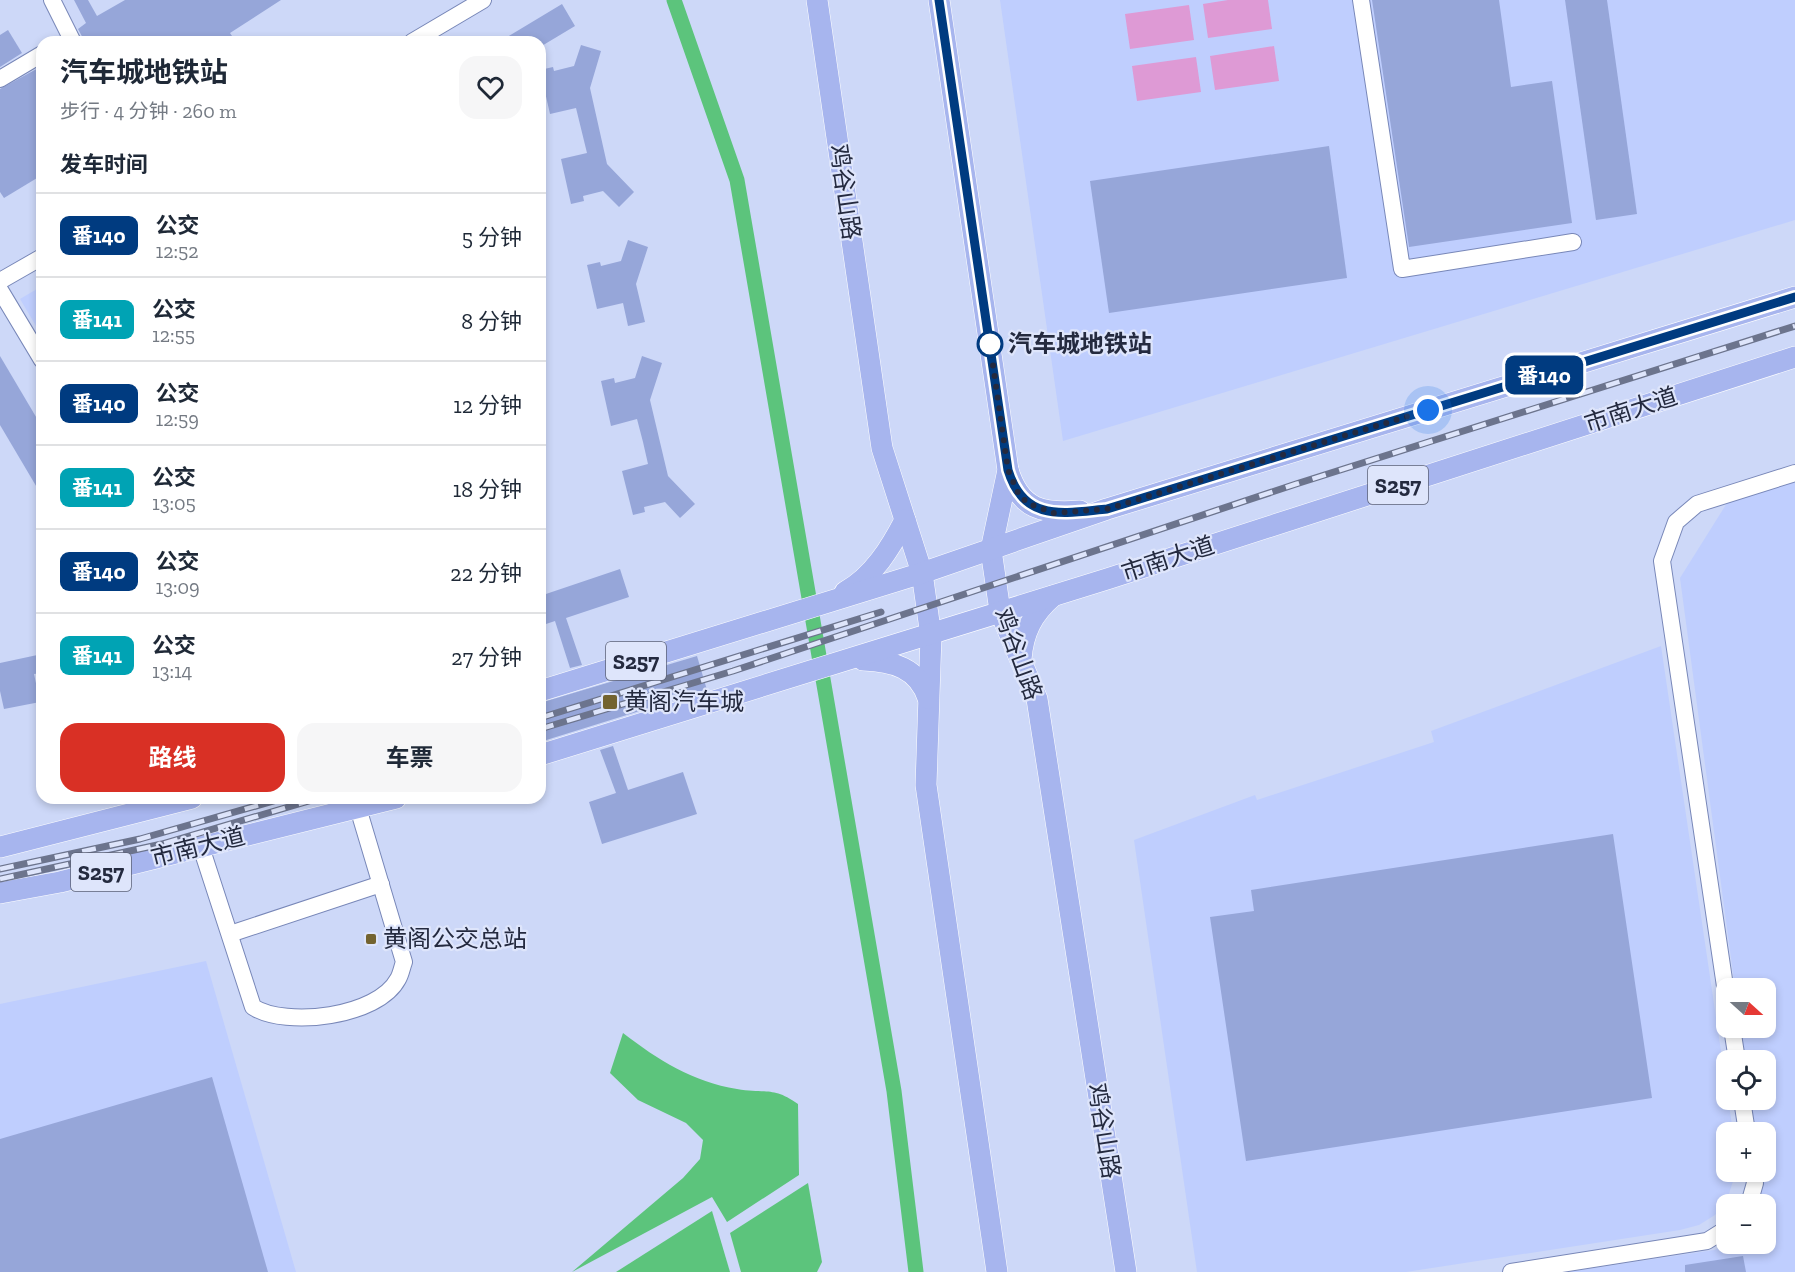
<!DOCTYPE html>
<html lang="zh">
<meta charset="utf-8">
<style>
body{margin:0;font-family:"Zilla Slab","Noto Sans SC",serif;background:#f6f6f7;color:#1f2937;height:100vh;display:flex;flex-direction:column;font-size:22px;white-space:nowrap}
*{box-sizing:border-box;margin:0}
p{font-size:20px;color:#747a83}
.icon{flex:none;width:33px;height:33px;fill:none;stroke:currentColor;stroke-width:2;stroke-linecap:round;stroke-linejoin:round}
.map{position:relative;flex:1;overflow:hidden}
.drawer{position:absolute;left:36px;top:36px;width:510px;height:768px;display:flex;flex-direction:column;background:#fff;border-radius:18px;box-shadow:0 3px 9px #0003}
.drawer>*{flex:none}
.badge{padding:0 12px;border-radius:9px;font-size:21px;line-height:39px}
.needle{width:39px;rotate:111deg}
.buttons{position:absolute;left:1716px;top:978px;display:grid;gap:12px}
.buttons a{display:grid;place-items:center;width:60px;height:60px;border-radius:12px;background:#fff;box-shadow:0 3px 9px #0003;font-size:30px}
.you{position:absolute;width:30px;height:30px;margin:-15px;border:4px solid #fff;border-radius:50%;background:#1a73e8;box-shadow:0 0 0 9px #1a73e833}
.map>.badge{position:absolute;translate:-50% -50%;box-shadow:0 0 0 3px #fff}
h2{padding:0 24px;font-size:22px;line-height:54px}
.round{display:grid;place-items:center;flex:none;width:63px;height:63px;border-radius:18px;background:#f6f6f7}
.overview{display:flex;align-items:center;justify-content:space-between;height:102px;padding:0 24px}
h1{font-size:28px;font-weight:700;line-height:45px}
.cta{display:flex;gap:12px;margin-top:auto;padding:12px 24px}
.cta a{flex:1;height:69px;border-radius:18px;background:#d93025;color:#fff;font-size:24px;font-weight:700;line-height:69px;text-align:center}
.cta a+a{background:#f6f6f7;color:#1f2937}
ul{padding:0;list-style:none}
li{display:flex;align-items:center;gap:18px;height:84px;padding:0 24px;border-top:2px solid #e0e1e3}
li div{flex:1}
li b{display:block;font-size:22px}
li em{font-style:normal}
li .badge{min-width:66px;font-weight:700;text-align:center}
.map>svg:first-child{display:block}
</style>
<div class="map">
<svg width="1795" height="1272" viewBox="0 0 1795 1272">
<rect width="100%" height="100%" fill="#cdd8f8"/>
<g fill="#bfcefe">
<polygon points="1000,0 1795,0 1795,220 1063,441"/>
<polygon points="42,286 42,336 20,299"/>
<polygon points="1795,482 1795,1272 1568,1272 1714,1250 1728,1244 1766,1244 1766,1204 1759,1204 1762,1188 1760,1172 1766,1172 1766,1132 1755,1132 1750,1100 1766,1100 1766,1060 1745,1060 1741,1028 1766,1028 1766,988 1735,988 1680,578 1727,503"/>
<polygon points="1661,646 1733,1132 1726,1132 1726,1172 1736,1172 1727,1200 1715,1215 1699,1225 1680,1230 1406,1272 1197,1272 1134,840 1255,795 1257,800 1434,742 1431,731"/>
<polygon points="206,961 296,1272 0,1272 0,1004"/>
</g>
<g fill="#de9ad5">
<polygon points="1228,0 1268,0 1272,29 1208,38 1203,4"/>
<polygon points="1189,5 1194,40 1130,49 1125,14"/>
<polygon points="1274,46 1279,81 1215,90 1210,56"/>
<polygon points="1196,57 1201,92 1137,101 1132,66"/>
</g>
<g fill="#5cc47c">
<path d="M 623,1033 C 658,1060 693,1082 737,1089 C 766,1094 773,1086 798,1104 L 799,1175 L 727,1222 L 712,1197 L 572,1272 L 683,1178 L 700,1159 L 703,1140 L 686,1123 L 638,1100 L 610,1073 Z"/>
<polygon points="808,1183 822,1262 817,1272 741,1272 730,1233"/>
<polygon points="712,1211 730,1272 616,1272"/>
</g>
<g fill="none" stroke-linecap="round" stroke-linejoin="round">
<polyline stroke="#5cc47c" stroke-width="15" points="674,0 737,180 894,1091 916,1272"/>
</g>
<g fill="#96a6d9">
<polygon points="74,0 88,0 97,16 125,0 281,0 230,33 236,42 85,42 78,29 86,23"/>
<polygon points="1372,0 1499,0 1511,87 1552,81 1572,223 1409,247"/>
<polygon points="1565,0 1607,0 1637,214 1596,220"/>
<polygon points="562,4 575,26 540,47 540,42 499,42"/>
<polygon points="8,30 22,53 0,67 0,35"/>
<polygon points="581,45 601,51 590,88 607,164 634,192 619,207 603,191 583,196 584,201 571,204 561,159 587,153 576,108 550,114 540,70 553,67 554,71 574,66"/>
<polygon points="42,66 42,175 4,198 0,192 0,89"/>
<polygon points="1329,146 1347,278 1109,313 1090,181"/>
<polygon points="628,240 648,247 636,284 645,322 628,326 623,303 597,309 587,265 600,262 601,266 621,261"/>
<polygon points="0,356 42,427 42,496 0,425"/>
<polygon points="642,356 662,363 650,400 668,476 695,504 680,518 665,502 644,507 645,512 633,515 622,471 648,464 643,442 637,419 611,426 601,381 614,378 615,383 635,378"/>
<polygon points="620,569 629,597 566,618 582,665 570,668 555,621 546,624 540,607 540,596"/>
<polygon points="42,654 42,673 34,674 40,702 4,709 0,691 0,663"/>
<polygon points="697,656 707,690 540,742 540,703"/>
<polygon points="613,746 628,790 683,772 697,814 602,844 589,802 616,793 600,750"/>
<polygon points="1613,834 1652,1098 1246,1161 1210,917 1254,911 1251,890"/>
<polygon points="212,1077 268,1272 0,1272 0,1139"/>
<polygon points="1743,1256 1746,1272 1685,1272 1685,1265"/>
</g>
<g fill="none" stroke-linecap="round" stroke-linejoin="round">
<defs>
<g id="minor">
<polyline points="52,0 73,42"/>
<polyline points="1361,0 1402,269 1573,242"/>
<polyline points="412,42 483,0"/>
<polyline points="0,79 42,54"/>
<polyline points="0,281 42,257"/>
<polyline points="0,290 42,360"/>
<path d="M 201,847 L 253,1007 C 286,1028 378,1017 398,979 C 401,974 402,967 404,962 L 358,808"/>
<polyline points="230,934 381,884"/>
<polyline points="1726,993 1662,561 1676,522 1697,504 1795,473"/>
<polyline points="1732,1028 1737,1060"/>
<polyline points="1742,1100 1747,1132"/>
<polyline points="1749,1204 1755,1183 1753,1172"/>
<polyline points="1511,1272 1707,1241 1726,1229"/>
</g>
<g id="major">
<polyline points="817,0 882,448 922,573 931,636 926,785 997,1272"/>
<polyline points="939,0 1008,470 991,550 1000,611 1037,699 1126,1272"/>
<path d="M 1008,470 C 1020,510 1043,514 1080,511"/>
<path d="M 845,592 C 873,577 891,547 905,520"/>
<path d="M 1021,659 C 1023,633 1032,614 1053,596"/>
<path d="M 863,660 C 893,661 918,668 928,698"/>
<polyline points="540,691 922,573 1107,509 1795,297"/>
<polyline points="540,755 1107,579 1795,357"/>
<polyline points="0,847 192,798"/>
<polyline points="0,893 60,882 396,798"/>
</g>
</defs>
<use href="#minor" stroke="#7887b8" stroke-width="18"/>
<use href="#major" stroke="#fff" stroke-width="22"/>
<use href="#minor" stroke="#fff" stroke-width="16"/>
<use href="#major" stroke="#a7b5ee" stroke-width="21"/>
<defs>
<g id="rail">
<polyline points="540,718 881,612"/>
<polyline points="540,729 733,671 1296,484 1795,326"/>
<polyline points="0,869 140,839 284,798"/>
<polyline points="0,879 162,844 319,798"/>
</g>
</defs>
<use href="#rail" stroke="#6c748d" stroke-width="7"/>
<use href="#rail" stroke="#dee5fb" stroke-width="4.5" stroke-dasharray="14" stroke-linecap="butt"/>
</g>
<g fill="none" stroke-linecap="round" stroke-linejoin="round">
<defs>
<path id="line" d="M 939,0 L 1008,470 C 1024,523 1064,513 1107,509 L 1795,297"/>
</defs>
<use href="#line" stroke="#fff" stroke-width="14"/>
<use href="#line" stroke="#003b80" stroke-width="9"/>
<polyline stroke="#242a3f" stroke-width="6" stroke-dasharray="0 10.8" points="990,344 1008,470 1019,495 1029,504 1054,513 1107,509 1428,410"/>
</g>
<circle fill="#fff" stroke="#003b80" stroke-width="3" cx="990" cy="344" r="12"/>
<g fill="#736330" stroke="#dee5fb" stroke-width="2">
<rect x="602" y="694" width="16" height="16" rx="3"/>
<rect x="365" y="933" width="12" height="12" rx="3"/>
</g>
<g text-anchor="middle" stroke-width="4.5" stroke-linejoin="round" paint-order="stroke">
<g fill="#dee5fb" stroke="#5c6277" stroke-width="1.5">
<rect x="1368" y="466" width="60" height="38" rx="4.5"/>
<rect x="606" y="642" width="60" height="38" rx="4.5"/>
<rect x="71" y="853" width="60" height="38" rx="4.5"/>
</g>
<g font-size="22" font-weight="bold" fill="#242a3f">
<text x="1398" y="493">S257</text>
<text x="636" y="669">S257</text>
<text x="101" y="880">S257</text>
</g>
<g font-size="24" fill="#242a3f" stroke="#dee5fb">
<text transform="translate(845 192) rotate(82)" y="8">鸡谷山路</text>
<text transform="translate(1631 410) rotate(-18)" y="8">市南大道</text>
<text transform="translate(1168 559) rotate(-18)" y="8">市南大道</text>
<text transform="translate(1018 654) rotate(70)" y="8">鸡谷山路</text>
<text transform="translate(198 847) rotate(-14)" y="8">市南大道</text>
<text transform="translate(1104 1131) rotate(81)" y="8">鸡谷山路</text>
</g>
<g font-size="24" font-weight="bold" fill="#242a3f" stroke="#dee5fb" text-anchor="start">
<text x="1008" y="352">汽车城地铁站</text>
</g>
<g font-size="24" fill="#242a3f" stroke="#dee5fb" text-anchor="start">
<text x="624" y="710">黄阁汽车城</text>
<text x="383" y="947">黄阁公交总站</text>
</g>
</g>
</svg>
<div class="buttons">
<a><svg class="needle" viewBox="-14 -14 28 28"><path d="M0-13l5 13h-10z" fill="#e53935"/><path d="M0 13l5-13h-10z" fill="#747a83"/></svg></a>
<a><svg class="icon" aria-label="locate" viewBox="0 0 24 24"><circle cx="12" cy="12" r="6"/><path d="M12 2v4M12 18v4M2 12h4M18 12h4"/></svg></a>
<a>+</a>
<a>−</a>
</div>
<div class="you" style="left:1428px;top:410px"></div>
<b class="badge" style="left:1544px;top:375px;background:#003b80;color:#fff">番140</b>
<section class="drawer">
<div class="overview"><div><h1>汽车城地铁站</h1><p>步行 · 4 分钟 · 260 m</p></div><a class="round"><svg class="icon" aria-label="heart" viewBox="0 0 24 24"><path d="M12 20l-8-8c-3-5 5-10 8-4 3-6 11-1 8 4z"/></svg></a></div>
<h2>发车时间</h2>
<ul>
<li><span class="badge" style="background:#003b80;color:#fff">番140</span><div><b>公交</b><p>12:52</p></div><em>5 分钟</em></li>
<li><span class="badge" style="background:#00a3b4;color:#fff">番141</span><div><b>公交</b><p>12:55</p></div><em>8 分钟</em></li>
<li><span class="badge" style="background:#003b80;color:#fff">番140</span><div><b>公交</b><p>12:59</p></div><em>12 分钟</em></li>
<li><span class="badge" style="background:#00a3b4;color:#fff">番141</span><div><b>公交</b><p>13:05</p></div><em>18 分钟</em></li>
<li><span class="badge" style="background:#003b80;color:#fff">番140</span><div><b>公交</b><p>13:09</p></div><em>22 分钟</em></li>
<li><span class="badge" style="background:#00a3b4;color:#fff">番141</span><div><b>公交</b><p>13:14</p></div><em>27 分钟</em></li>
</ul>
<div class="cta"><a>路线</a><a>车票</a></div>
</section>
</div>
